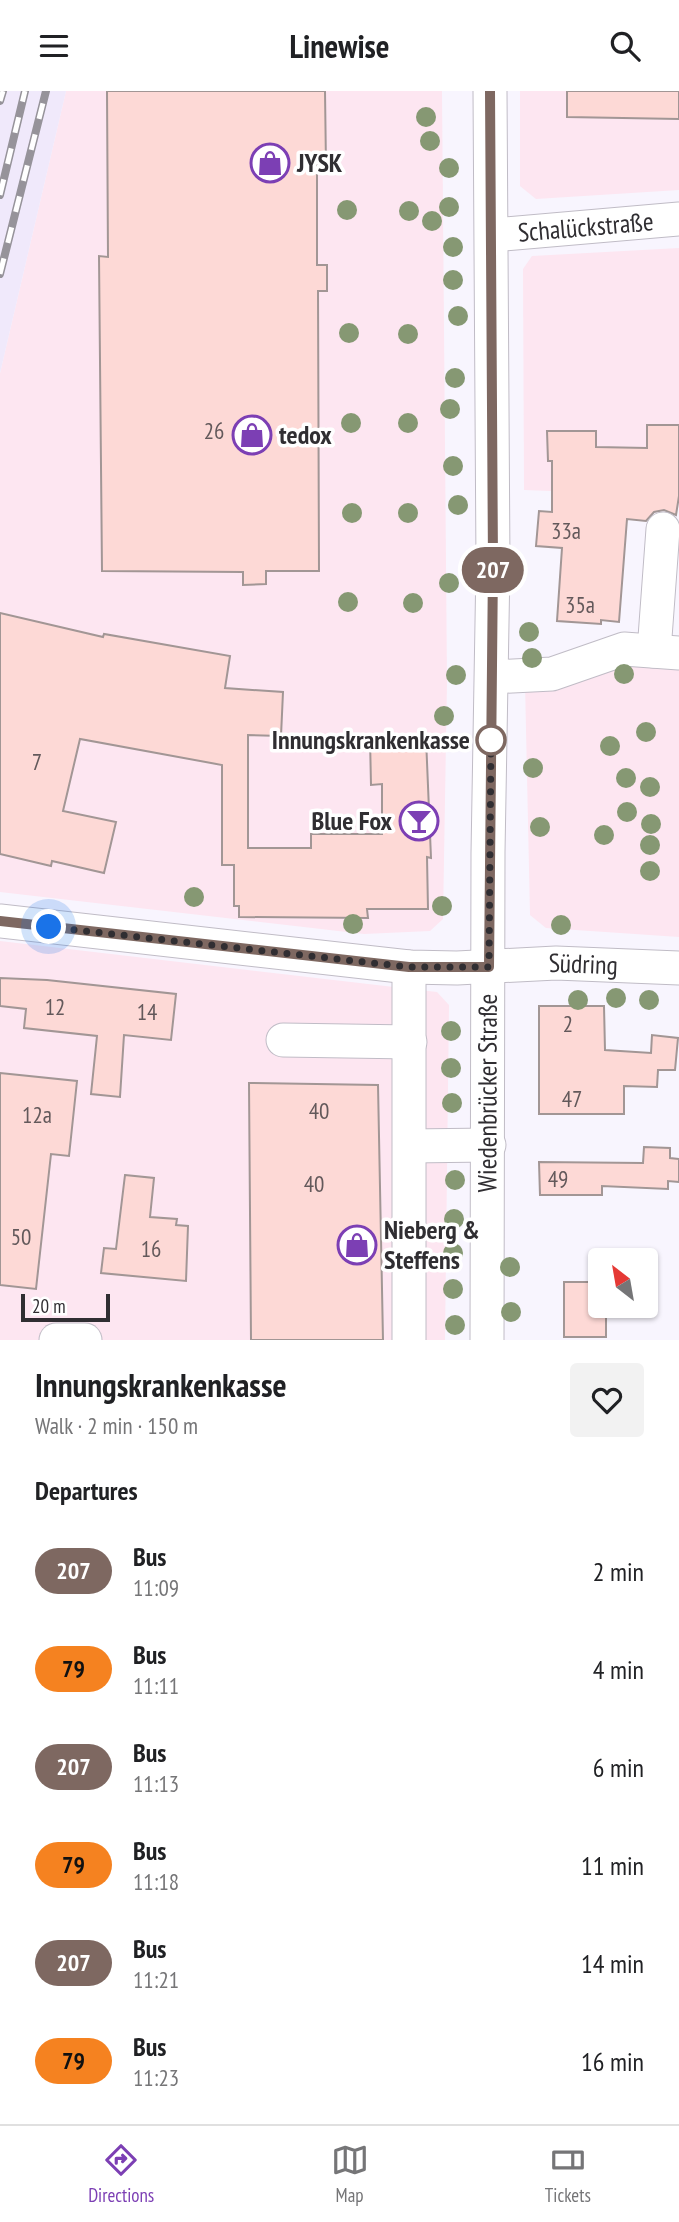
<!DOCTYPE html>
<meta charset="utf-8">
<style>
body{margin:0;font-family:"PT Sans Narrow",sans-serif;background:#f2f2f2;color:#202124;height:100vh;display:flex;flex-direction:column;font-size:26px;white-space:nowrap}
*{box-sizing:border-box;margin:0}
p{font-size:23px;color:#757577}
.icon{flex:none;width:38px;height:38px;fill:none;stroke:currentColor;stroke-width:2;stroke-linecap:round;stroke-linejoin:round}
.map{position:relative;height:1249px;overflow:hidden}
.details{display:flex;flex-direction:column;background:#fff;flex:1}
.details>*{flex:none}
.badge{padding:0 14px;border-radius:23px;font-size:24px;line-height:46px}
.needle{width:46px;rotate:329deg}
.tools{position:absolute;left:588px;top:1157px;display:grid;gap:14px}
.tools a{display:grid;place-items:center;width:70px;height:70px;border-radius:7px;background:#fff;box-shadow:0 2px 5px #0004;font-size:35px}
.scale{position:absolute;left:21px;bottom:18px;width:89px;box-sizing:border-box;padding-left:7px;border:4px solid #302e32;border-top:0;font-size:19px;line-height:24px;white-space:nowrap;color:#302e32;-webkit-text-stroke:5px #fff;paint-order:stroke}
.you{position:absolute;width:35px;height:35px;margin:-18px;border:5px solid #fff;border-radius:50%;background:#1a73e8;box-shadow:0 0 0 10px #1a73e833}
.map>.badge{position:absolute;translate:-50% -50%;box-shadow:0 0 0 4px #fff}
h2{padding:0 35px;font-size:26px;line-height:63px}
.round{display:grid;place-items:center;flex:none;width:74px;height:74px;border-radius:7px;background:#f2f2f2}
.head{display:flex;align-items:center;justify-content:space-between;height:119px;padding:0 35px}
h1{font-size:33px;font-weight:800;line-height:52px}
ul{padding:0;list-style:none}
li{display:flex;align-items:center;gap:21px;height:98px;padding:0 35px}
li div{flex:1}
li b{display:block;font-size:26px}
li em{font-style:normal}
li .badge{min-width:77px;font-weight:700;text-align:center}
header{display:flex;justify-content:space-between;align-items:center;height:91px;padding:0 35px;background:#fff;font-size:32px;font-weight:800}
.tab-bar{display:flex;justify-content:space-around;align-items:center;height:98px;border-top:2px solid #e0e0e0;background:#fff;font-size:19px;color:#757577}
.tab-bar a{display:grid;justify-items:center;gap:4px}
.tab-bar .on{color:#7c3fb4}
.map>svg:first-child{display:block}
</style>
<header><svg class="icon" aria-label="menu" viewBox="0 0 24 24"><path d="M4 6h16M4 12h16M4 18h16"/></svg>Linewise<svg class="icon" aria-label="search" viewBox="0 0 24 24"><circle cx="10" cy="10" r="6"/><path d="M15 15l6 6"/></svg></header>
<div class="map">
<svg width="679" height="1249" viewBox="0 0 679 1249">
<rect width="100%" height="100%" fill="#f8f5fe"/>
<g fill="#fde6f1">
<polygon points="66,0 442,0 447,591 443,828 430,840 364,843 0,801 0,282"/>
<polygon points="520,0 679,0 679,99 536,108 520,95"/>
<polygon points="679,157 679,405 524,399 523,178 532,165"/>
<polygon points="623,571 679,575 679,846 546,837 530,824 525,592"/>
<polygon points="0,850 437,901 449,914 445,1249 0,1249"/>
</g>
<polygon fill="#f0e9fb" points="0,0 66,0 0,282"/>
<g fill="#fdd9d6" stroke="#a29695" stroke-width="2">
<polygon points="107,0 325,0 326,75 317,74 317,174 327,174 327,200 318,200 319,480 266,480 266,493 243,494 243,481 102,480 99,165 108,166"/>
<polygon points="567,0 679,0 679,28 567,26"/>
<polygon points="647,334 679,334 679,405 676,424 664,419 654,421 646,430 627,428 619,531 601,529 601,533 557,530 562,457 536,455 539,420 552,421 552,370 548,370 547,340 596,340 596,356 647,357"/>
<polygon points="0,522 103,546 104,543 230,565 225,597 283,601 281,645 248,644 248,757 311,757 311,743 382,743 382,693 371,694 370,648 426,647 431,767 427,766 428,818 367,818 368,827 239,826 239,815 234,815 234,774 222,774 222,674 80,648 63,720 116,731 104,782 52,770 51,775 0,763"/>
<polygon points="0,887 47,889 176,903 171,949 124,944 120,1006 91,1003 97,945 24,937 26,918 0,915"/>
<polygon points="539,915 604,915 605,959 651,962 652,944 678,947 675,979 658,979 657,996 624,995 624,1023 539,1023"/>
<polygon points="0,982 77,990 69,1065 51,1063 36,1198 0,1194"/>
<polygon points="249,992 378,994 383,1249 251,1249"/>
<polygon points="644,1056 670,1057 670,1067 679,1068 679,1091 668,1090 668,1098 602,1095 602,1104 540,1104 539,1071 643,1072"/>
<polygon points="125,1084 154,1087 150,1126 177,1128 176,1134 188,1135 186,1190 101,1182 104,1157 116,1158"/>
<polygon points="564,1191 600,1191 600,1214 606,1214 606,1246 564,1246"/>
</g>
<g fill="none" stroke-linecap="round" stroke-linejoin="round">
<defs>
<g id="minor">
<path id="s1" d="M 493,144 L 679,128"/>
<polyline points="654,560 663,438"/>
<polyline points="492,586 552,583 624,558 679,562"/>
<path id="s2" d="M 0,830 L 409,876 L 457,877 L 556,872 L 679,877"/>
<polyline points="409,876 409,1249"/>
<polyline points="283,949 410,951"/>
<polyline points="410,1055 489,1054"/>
<polyline points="56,1249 85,1249"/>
<path id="s3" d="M 487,1249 L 488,762 L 493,474 L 490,0"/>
</g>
</defs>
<use href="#minor" stroke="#c0bcc6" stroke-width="35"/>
<use href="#minor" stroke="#fff" stroke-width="33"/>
<defs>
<g id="rail">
<polyline points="0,10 3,0"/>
<polyline points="0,104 25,0"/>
<polyline points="0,183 46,0"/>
</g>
</defs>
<use href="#rail" stroke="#96939a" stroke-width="8"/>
<use href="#rail" stroke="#fff" stroke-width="5" stroke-dasharray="16" stroke-linecap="butt"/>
</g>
<g fill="#869873">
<circle cx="426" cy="26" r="10"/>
<circle cx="430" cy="50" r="10"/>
<circle cx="449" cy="77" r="10"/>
<circle cx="449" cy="116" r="10"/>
<circle cx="347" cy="119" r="10"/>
<circle cx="409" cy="120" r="10"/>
<circle cx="432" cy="130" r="10"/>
<circle cx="453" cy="156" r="10"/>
<circle cx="453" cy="189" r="10"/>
<circle cx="458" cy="225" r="10"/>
<circle cx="349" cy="242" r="10"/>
<circle cx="408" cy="243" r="10"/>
<circle cx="455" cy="287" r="10"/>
<circle cx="450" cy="318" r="10"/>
<circle cx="351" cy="332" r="10"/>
<circle cx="408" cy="332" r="10"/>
<circle cx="453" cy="375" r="10"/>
<circle cx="458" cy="414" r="10"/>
<circle cx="352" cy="422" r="10"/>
<circle cx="408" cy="422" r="10"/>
<circle cx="449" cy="492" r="10"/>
<circle cx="348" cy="511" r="10"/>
<circle cx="413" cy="512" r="10"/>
<circle cx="529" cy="541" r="10"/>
<circle cx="532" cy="567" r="10"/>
<circle cx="624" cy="583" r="10"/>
<circle cx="456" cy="584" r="10"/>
<circle cx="444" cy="625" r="10"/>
<circle cx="646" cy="641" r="10"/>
<circle cx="610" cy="655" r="10"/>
<circle cx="533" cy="677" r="10"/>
<circle cx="626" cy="687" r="10"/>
<circle cx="650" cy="696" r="10"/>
<circle cx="627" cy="721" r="10"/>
<circle cx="651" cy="733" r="10"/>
<circle cx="540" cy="736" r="10"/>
<circle cx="604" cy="744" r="10"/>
<circle cx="650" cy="754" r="10"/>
<circle cx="650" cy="780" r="10"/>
<circle cx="194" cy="806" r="10"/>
<circle cx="442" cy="815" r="10"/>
<circle cx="353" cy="833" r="10"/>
<circle cx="561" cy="834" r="10"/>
<circle cx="616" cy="907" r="10"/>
<circle cx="578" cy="909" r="10"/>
<circle cx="649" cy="909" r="10"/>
<circle cx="451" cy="940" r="10"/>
<circle cx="451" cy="977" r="10"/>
<circle cx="452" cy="1012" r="10"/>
<circle cx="455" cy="1089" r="10"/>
<circle cx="454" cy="1128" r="10"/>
<circle cx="453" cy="1162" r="10"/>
<circle cx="510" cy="1176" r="10"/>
<circle cx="453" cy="1198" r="10"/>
<circle cx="511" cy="1221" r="10"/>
<circle cx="455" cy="1234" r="10"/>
</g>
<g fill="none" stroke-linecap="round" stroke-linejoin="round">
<defs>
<polyline id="line" points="0,830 409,876 489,876 493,474 490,0"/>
</defs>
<use href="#line" stroke="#fff" stroke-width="16"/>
<use href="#line" stroke="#7e6861" stroke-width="10"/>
<polyline stroke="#302e32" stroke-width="7" stroke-dasharray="0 12.6" points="49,836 409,876 489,876 491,649"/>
</g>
<defs>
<symbol id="shop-ring" viewBox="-11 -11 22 22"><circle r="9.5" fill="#fff" stroke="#7c3fb4" stroke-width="1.5"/><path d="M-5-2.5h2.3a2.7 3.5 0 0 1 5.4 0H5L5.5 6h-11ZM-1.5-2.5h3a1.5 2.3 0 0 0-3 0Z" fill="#7c3fb4"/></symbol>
<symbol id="bar-ring" viewBox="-11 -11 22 22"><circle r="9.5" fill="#fff" stroke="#7c3fb4" stroke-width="1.5"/><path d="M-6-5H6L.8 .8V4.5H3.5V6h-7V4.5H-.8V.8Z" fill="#7c3fb4"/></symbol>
</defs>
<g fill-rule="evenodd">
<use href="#shop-ring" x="248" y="50" width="44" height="44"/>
<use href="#shop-ring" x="230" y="322" width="44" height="44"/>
<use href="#bar-ring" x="397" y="708" width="44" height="44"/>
<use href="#shop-ring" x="335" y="1132" width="44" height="44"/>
</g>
<circle fill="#fff" stroke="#7e6861" stroke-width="3.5" cx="491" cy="649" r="14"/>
<g text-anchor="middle" stroke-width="7" stroke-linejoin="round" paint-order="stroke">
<g font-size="23" fill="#63595b">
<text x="214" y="348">26</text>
<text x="566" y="448">33a</text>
<text x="580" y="522">35a</text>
<text x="37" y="679">7</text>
<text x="55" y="924">12</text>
<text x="147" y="929">14</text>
<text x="568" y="941">2</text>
<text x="572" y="1016">47</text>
<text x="319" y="1028">40</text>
<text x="37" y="1032">12a</text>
<text x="558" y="1096">49</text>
<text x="314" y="1101">40</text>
<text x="21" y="1154">50</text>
<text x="151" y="1166">16</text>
</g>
<g font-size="26" font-weight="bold" fill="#302e32" stroke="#fff" text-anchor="start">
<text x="297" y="81">JYSK</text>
<text x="279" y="353">tedox</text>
<text x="392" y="739" text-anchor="end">Blue Fox</text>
<text x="384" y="1148">Nieberg &amp;<tspan x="384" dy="30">Steffens</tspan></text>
</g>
<g font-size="26" fill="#302e32" stroke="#fff">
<text dy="9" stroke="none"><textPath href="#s1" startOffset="93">Schalückstraße</textPath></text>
<text dy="9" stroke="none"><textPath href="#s2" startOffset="586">Südring</textPath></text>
<text dy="9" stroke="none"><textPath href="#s3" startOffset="247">Wiedenbrücker Straße</textPath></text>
</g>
<g font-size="26" font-weight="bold" fill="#302e32" stroke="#fff" text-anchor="end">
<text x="470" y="658">Innungskrankenkasse</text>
</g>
</g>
</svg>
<div class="tools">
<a><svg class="needle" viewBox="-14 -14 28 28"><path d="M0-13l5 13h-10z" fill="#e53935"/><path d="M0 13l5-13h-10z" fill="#757577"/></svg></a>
</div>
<div class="scale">20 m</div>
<div class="you" style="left:49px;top:836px"></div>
<b class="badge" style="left:493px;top:479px;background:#7e6861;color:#fff">207</b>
</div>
<section class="details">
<div class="head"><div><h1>Innungskrankenkasse</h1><p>Walk · 2 min · 150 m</p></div><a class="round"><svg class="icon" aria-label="heart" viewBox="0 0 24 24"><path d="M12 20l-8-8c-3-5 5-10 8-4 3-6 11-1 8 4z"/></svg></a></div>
<h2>Departures</h2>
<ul>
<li><span class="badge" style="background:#7e6861;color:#fff">207</span><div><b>Bus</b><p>11:09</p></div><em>2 min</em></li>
<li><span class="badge" style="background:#f58220;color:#111">79</span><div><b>Bus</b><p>11:11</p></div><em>4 min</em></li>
<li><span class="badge" style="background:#7e6861;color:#fff">207</span><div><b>Bus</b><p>11:13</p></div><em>6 min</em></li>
<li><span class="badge" style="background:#f58220;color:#111">79</span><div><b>Bus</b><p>11:18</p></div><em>11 min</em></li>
<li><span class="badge" style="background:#7e6861;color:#fff">207</span><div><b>Bus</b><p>11:21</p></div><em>14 min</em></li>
<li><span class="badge" style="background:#f58220;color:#111">79</span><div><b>Bus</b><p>11:23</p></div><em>16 min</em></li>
</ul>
</section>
<nav class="tab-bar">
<a class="on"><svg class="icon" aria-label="directions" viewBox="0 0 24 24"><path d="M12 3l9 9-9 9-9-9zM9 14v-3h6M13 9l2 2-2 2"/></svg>Directions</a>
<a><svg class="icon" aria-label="map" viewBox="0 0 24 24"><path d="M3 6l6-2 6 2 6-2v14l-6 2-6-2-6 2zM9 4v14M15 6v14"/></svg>Map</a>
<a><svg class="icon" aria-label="tickets" viewBox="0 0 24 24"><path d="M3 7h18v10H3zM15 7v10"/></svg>Tickets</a>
</nav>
